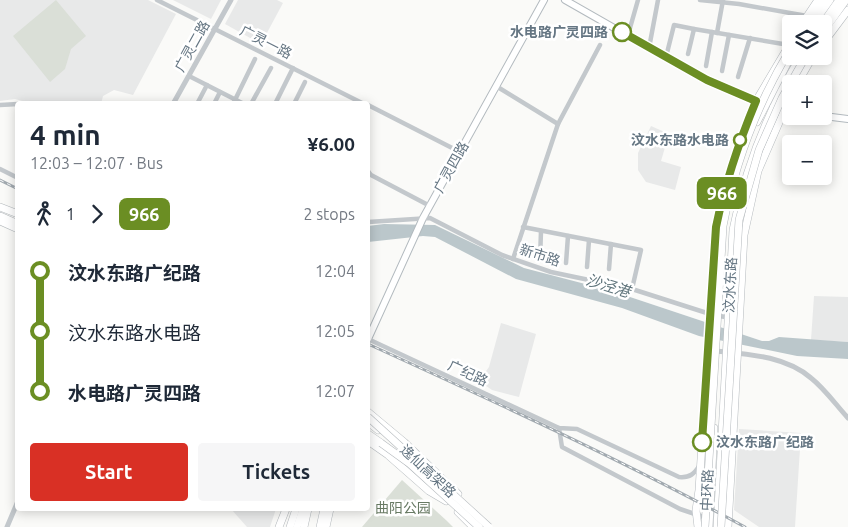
<!DOCTYPE html>
<meta charset="utf-8">
<style>
body{margin:0;font-family:Ubuntu,"Noto Sans SC",sans-serif;background:#f6f6f7;color:#1f2937;height:100vh;display:flex;flex-direction:column;font-size:19px;white-space:nowrap}
*{box-sizing:border-box;margin:0}
p{font-size:16px;color:#747a83}
.icon{flex:none;width:28px;height:28px;fill:none;stroke:currentColor;stroke-width:2;stroke-linecap:round;stroke-linejoin:round}
.map{position:relative;flex:1;overflow:hidden}
.panel{position:absolute;left:15px;top:101px;width:355px;height:410px;display:flex;flex-direction:column;background:#fff;border-radius:5px;box-shadow:0 2px 12px #0003}
.panel>*{flex:none}
.badge{padding:0 10px;border-radius:8px;font-size:18px;line-height:32px}
.fabs{position:absolute;left:782px;top:15px;display:grid;gap:10px}
.fabs a{display:grid;place-items:center;width:50px;height:50px;border-radius:5px;background:#fff;box-shadow:0 2px 12px #0003;font-size:25px}
.map>.badge{position:absolute;translate:-50% -50%;box-shadow:0 0 0 2px #fff}
.legs{display:flex;align-items:center;gap:8px;height:55px;padding:0 15px;font-size:16px}
.legs p{margin-inline-start:auto}
.headline{display:flex;align-items:center;justify-content:space-between;height:85px;padding:0 15px}
h1{font-size:28px;font-weight:700;line-height:38px}
.button{display:flex;gap:10px;margin-top:auto;padding:10px 15px}
.button a{flex:1;height:58px;border-radius:5px;background:#d93025;color:#fff;font-size:20px;font-weight:700;line-height:58px;text-align:center}
.button a+a{background:#f6f6f7;color:#1f2937}
ul{padding:0 15px;list-style:none}
li{display:flex;align-items:center;gap:18px;height:60px;font-size:19px}
li i{display:grid;place-items:center;width:8px;height:100%;margin:0 6px;background:currentColor}
li i::after{content:'';width:12px;height:12px;margin:-6px;border:4px solid;border-radius:50%;background:#fff}
li p{margin-inline-start:auto}
li:first-child i{background:linear-gradient(#0000 50%,currentColor 0)}
li:last-child i{background:linear-gradient(currentColor 50%,#0000 0)}
.map>svg:first-child{display:block}
</style>
<div class="map">
<svg width="848" height="527" viewBox="0 0 848 527">
<rect width="100%" height="100%" fill="#fafaf8"/>
<g fill="#e8e9e9">
<polygon points="0,0 148,0 176,14 133,95 114,90 103,96 101,104 33,104 15,99 0,101"/>
<polygon points="173,0 221,0 211,19"/>
<polygon points="238,0 277,0 283,3 261,44 225,24"/>
<polygon points="651,126 669,134 661,161 681,167 675,190 646,182 638,170 638,153"/>
<polygon points="814,296 848,297 848,342 811,340"/>
<polygon points="501,323 536,334 519,397 492,390 479,381 489,367"/>
<polygon points="739,429 801,433 795,527 759,527 734,510"/>
<polygon points="231,509 276,509 270,527 247,527"/>
</g>
<g fill="#dadfd7">
<polygon points="56,0 86,36 71,49 65,69 50,82 13,36"/>
<polygon points="402,480 447,521 453,527 362,527"/>
</g>
<polygon fill="#bbc7cb" points="384,224 435,225 524,268 612,291 762,341 769,341 779,337 848,342 848,359 797,356 699,336 622,308 516,279 435,237 423,236 368,242 368,226"/>
<g fill="none" stroke-linecap="round" stroke-linejoin="round">
<defs>
<g id="secondary">
<polyline points="565,0 707,81 761,103"/>
<polyline points="773,107 791,112"/>
<polyline points="824,116 848,119"/>
<polyline points="368,339 423,218 544,0"/>
</g>
<g id="primary">
<polyline points="802,24 818,0"/>
<polyline points="813,24 830,0"/>
<polyline points="822,24 839,0"/>
<polyline points="824,42 848,10"/>
<polyline points="797,84 813,56"/>
<polyline points="757,122 791,56"/>
<polyline points="0,221 18,229"/>
<polyline points="368,412 404,442 458,494"/>
<polyline points="368,422 378,430"/>
<polyline points="368,441 388,455 429,491 446,501"/>
<polyline points="458,512 473,527"/>
<polyline points="290,527 296,509"/>
<polyline points="297,527 303,509"/>
<polyline points="698,527 696,510 699,490 716,227 723,192 740,140 756,101 791,42"/>
<polyline points="709,527 714,428"/>
<path d="M 717,527 L 733,230 C 745,169 768,110 801,56"/>
<polyline points="728,527 744,235 758,171 791,95"/>
</g>
<g id="trunk">
<polyline points="807,24 824,0"/>
<polyline points="824,31 846,0"/>
<polyline points="0,207 18,214"/>
<polyline points="0,216 18,224"/>
<polyline points="368,434 381,443"/>
<polyline points="279,527 286,509"/>
<polyline points="304,527 308,509"/>
<polyline points="320,527 324,509"/>
<polyline points="326,527 330,509"/>
</g>
</defs>
<use href="#secondary" stroke="#b3babf" stroke-width="8"/>
<use href="#primary" stroke="#b5babe" stroke-width="8"/>
<use href="#trunk" stroke="#b4b9bd" stroke-width="8"/>
<g stroke="#c3c8cc" stroke-width="4.5">
<polyline points="157,0 364,104"/>
<polyline points="700,0 739,4 807,16"/>
<polyline points="717,33 723,0"/>
<polyline points="628,35 638,0"/>
<polyline points="649,48 658,0"/>
<polyline points="688,54 694,29 789,45"/>
<polyline points="666,57 674,25 694,29"/>
<polyline points="706,66 712,32"/>
<polyline points="722,71 729,35"/>
<polyline points="189,76 244,104"/>
<polyline points="738,77 750,38"/>
<polyline points="496,86 558,124"/>
<polyline points="197,104 207,85"/>
<polyline points="214,104 220,92"/>
<polyline points="233,104 255,59"/>
<polyline points="251,104 271,68"/>
<polyline points="275,104 293,68"/>
<polyline points="294,104 305,82"/>
<polyline points="0,105 18,104"/>
<polyline points="368,105 460,152"/>
<polyline points="0,169 18,178"/>
<polyline points="368,171 371,175 430,206"/>
<polyline points="368,222 430,218 502,255 551,272 632,289 710,314 730,318"/>
<polyline points="523,227 641,250 632,289"/>
<polyline points="513,259 558,124 600,45"/>
<polyline points="540,260 541,231"/>
<polyline points="566,263 568,236"/>
<polyline points="587,267 589,240"/>
<polyline points="609,269 611,244"/>
<path d="M 368,339 L 559,428 L 577,429 L 679,477 C 690,478 694,474 700,465"/>
<polyline points="559,428 562,447 680,509 707,518"/>
</g>
<g stroke="#c3c8cc" stroke-width="5">
<polyline points="173,104 231,0"/>
<path d="M 707,350 C 742,354 783,354 811,378 C 825,389 836,405 848,418"/>
<polyline points="7,527 18,501"/>
</g>
<use href="#secondary" stroke="#fff" stroke-width="6"/>
<use href="#primary" stroke="#fff" stroke-width="7"/>
<use href="#trunk" stroke="#fff" stroke-width="7"/>
<defs>
<g id="rail">
<polyline points="0,180 18,189"/>
<path d="M 368,344 C 495,402 622,460 745,527"/>
</g>
</defs>
<use href="#rail" stroke="#a2aab0" stroke-width="3"/>
<use href="#rail" stroke="#fff" stroke-width="1" stroke-dasharray="4" stroke-linecap="butt"/>
<defs>
<g id="trunk-bridge">
<polyline points="368,417 489,527"/>
<polyline points="381,443 410,464 479,527"/>
<path d="M 705,527 L 723,226 C 735,162 757,104 791,48"/>
<polyline points="721,527 739,220 759,150 782,98 806,56"/>
</g>
</defs>
<use href="#trunk-bridge" stroke="#b4b9bd" stroke-width="8" stroke-linecap="butt"/>
<use href="#trunk-bridge" stroke="#fff" stroke-width="7"/>
</g>
<g fill="none" stroke-linecap="round" stroke-linejoin="round">
<defs>
<path id="line-1" d="M 622,32 L 707,80 L 756,101 C 739,142 725,183 716,227 L 702,442"/>
</defs>
<use href="#line-1" stroke="#fff" stroke-width="11"/>
<use href="#line-1" stroke="#6b8e23" stroke-width="8"/>
</g>
<g fill="#fff" stroke="#6b8e23" stroke-width="2.5">
<circle cx="622" cy="32" r="9"/>
<circle cx="740" cy="140" r="6"/>
<circle cx="702" cy="442" r="9"/>
</g>
<g text-anchor="middle" stroke-width="5" stroke-linejoin="round" paint-order="stroke">
<g font-size="14" font-weight="bold" fill="#657683" stroke="#fff" text-anchor="end">
<text x="608" y="37">水电路广灵四路</text>
<text x="729" y="145">汶水东路水电路</text>
<text x="716" y="447" text-anchor="start">汶水东路广纪路</text>
</g>
<g font-size="14" fill="#657683" stroke="#fff">
<text transform="translate(266 42) rotate(27)" y="5">广灵一路</text>
<text transform="translate(192 46) rotate(-61)" y="5">广灵二路</text>
<text transform="translate(451 167) rotate(-61)" y="5">广灵四路</text>
<text transform="translate(540 255) rotate(18)" y="5">新市路</text>
<text transform="translate(730 285) rotate(-87)" y="5">汶水东路</text>
<text transform="translate(468 373) rotate(25)" y="5">广纪路</text>
<text transform="translate(428 471) rotate(43)" y="5">逸仙高架路</text>
<text transform="translate(707 490) rotate(-87)" y="5">中环路</text>
</g>
<g font-size="14" fill="#687a64" stroke="#fff">
<text x="403" y="513">曲阳公园</text>
</g>
<g font-size="15" font-style="italic" fill="#60757c" stroke="#fff">
<text transform="translate(608 286) rotate(17)" y="5">沙泾港</text>
</g>
</g>
</svg>
<div class="fabs">
<a><svg class="icon" aria-label="layers" viewBox="0 0 24 24"><path d="M12 4l9 5-9 5-9-5zM3 14l9 5 9-5"/></svg></a>
<a>+</a>
<a>−</a>
</div>
<b class="badge" style="left:722px;top:193px;background:#6b8e23;color:#fff">966</b>
<section class="panel">
<div class="headline"><div><h1>4 min</h1><p>12:03 – 12:07 · Bus</p></div><b>¥6.00</b></div>
<div class="legs"><svg class="icon" aria-label="walk" viewBox="0 0 24 24"><circle cx="13" cy="4" r="2"/><path d="M13 8l-2 6 4 7M11 14l-3 7M7 12l3-4h3l4 4"/></svg>1<svg class="icon" aria-label="forward" viewBox="0 0 24 24"><path d="M9 5l7 7-7 7"/></svg><b class="badge" style="background:#6b8e23;color:#fff">966</b><p>2 stops</p></div>
<ul>
<li><i style="color:#6b8e23"></i><b>汶水东路广纪路</b><p>12:04</p></li>
<li><i style="color:#6b8e23"></i><span>汶水东路水电路</span><p>12:05</p></li>
<li><i style="color:#6b8e23"></i><b>水电路广灵四路</b><p>12:07</p></li>
</ul>
<div class="button"><a>Start</a><a>Tickets</a></div>
</section>
</div>
